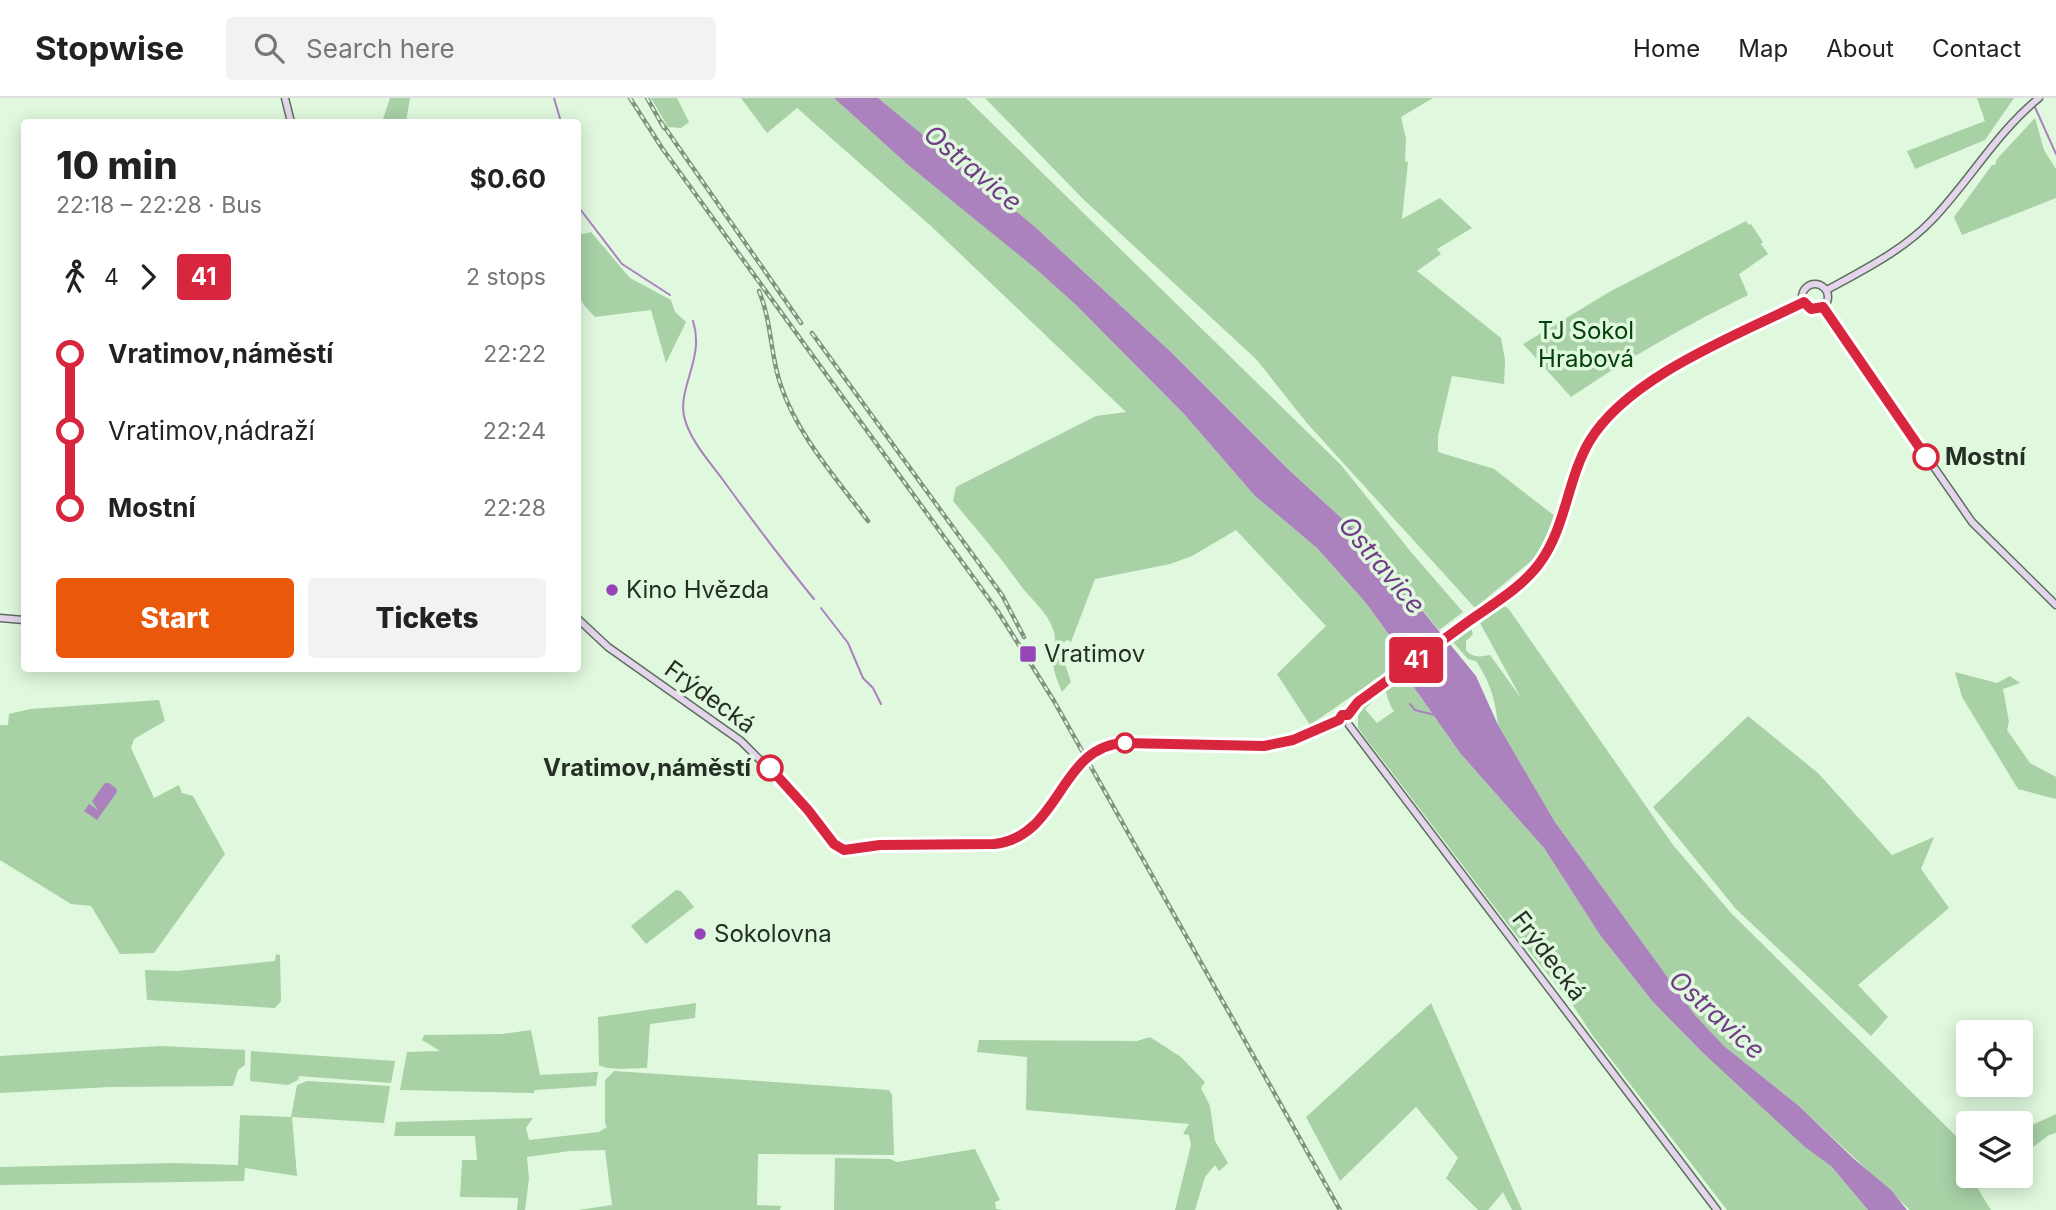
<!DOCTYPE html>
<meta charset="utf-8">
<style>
body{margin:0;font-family:Inter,sans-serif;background:#f2f2f2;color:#222;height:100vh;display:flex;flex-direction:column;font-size:26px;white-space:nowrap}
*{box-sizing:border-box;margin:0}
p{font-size:23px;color:#767676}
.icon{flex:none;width:38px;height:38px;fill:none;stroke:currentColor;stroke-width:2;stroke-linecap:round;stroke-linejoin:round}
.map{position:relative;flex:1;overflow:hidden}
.panel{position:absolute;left:21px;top:21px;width:560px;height:553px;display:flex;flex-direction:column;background:#fff;border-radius:7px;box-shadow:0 4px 18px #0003}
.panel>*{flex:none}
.badge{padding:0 14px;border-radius:5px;font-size:24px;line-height:46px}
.buttons{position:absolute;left:1956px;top:922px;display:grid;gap:14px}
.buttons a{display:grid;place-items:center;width:77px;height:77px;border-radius:7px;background:#fff;box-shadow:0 4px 18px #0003;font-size:35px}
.map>.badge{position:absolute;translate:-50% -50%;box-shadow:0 0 0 4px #fff}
.legs{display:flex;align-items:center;gap:10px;height:77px;padding:0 35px;font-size:23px}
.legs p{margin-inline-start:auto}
.head{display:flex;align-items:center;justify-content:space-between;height:119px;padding:0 35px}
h1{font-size:38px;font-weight:800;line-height:52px}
.action{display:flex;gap:14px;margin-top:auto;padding:14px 35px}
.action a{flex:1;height:80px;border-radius:7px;background:#ea580c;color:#fff;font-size:28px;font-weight:800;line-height:80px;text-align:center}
.action a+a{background:#f2f2f2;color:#222}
ul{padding:0 35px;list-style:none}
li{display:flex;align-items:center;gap:24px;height:77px;font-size:26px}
li i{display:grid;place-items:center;width:10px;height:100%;margin:0 9px;background:currentColor}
li i::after{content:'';width:18px;height:18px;margin:-9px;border:5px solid;border-radius:50%;background:#fff}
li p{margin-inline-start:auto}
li:first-child i{background:linear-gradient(#0000 50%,currentColor 0)}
li:last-child i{background:linear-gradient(currentColor 50%,#0000 0)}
header{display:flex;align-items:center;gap:42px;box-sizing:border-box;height:98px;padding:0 35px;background:#fff;border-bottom:2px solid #e0e0e0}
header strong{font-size:33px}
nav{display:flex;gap:38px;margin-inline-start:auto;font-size:24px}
.search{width:490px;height:63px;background:#f2f2f2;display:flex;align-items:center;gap:18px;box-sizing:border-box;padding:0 24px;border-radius:7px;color:#767676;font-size:26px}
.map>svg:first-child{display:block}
</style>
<header>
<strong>Stopwise</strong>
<div class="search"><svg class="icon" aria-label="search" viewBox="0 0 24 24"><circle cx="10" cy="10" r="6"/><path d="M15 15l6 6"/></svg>Search here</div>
<nav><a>Home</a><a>Map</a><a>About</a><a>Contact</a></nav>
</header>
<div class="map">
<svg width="2056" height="1112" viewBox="0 0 2056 1112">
<rect width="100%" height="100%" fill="#e0f8de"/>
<g fill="#a8d1a6">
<polygon points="390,0 410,0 406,24 382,24"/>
<polygon points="651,0 677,0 689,24 681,30 668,29"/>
<path d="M 741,0 L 834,0 L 908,67 L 1036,170 L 1076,207 L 1184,316 L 1255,398 L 1317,450 L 1366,505 L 1399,552 L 1404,562 L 1310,627 L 1277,576 L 1326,528 L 1236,432 L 1192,458 L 1170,466 L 1095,481 L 1071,544 L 1068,542 L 1060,546 L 1061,554 L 1071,584 L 1062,594 C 1057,582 1052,571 1053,558 C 1054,548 1057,541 1053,531 C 1047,514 1032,502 1021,488 C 1000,458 976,431 953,403 L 956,389 L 1096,318 L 1126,314 L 931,128 L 797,10 L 767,35 Z"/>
<polygon points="878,0 966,0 1341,367 1411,454 1463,514 1439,532 1362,439 1289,372 1172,255 1034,128"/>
<polygon points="985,0 1433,0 1401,19 1406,41 1405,63 1408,64 1402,121 1440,100 1472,130 1437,151 1441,156 1417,173 1501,240 1505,262 1504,286 1452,278 1438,338 1438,354 1494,371 1556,419 1536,459 1475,510 1306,324 1257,262 1083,101"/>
<polygon points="1977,0 2014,0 1985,42 1915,71 1907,53 1985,23"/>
<polygon points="2035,20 2044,52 2056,71 2056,100 1962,137 1954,119 1992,67 1995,67 1997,61"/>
<path d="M 1746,123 L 1749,127 L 1751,126 L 1763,144 L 1761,146 L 1768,156 L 1739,176 L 1748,197 C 1687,227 1628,260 1571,299 L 1523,246 L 1611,193 Z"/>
<polygon points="591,134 630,180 671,202 675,214 686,224 666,265 651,212 595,219 583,206 578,194 578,137"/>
<path d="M 1501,507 L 1508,510 L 1673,747 L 1731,815 L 1969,1051 L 1969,1078 L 1979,1078 L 1981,1082 L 1978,1091 L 1991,1112 L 1910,1112 L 1799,1008 L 1724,948 L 1695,917 L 1555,724 L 1498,627 C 1495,601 1491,586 1476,563 L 1468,561 L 1451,542 L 1471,530 L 1473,536 L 1466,543 L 1466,552 C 1473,560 1480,559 1490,557 L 1521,600 L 1480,525 Z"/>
<polygon points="1955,574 1997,585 2010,578 2020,585 2003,591 2009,624 2007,632 2030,665 2056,679 2056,701 2018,691 1962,599"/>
<polygon points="1409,575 1413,588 1460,655 1544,750 1600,837 1653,904 1701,953 1831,1068 1868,1112 1727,1112 1593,938 1574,909 1506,824 1358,630 1358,611 1368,600 1374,602 1365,611 1377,625 1394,613 1391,609 1384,589"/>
<polygon points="159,602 165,623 134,641 131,650 154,700 179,687 182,695 193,698 225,756 154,855 120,856 91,808 71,806 0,762 0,627 8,627 9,616 30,611"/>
<polygon points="1748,618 1818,675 1892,757 1934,739 1921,771 1949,810 1858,887 1888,919 1871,938 1736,811 1653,709"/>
<polygon points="676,792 681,793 694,809 646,846 631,828"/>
<polygon points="276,856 280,857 281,903 275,910 147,902 145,872 178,873 275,863"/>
<path d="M 696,905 L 695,920 L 650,926 L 647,970 C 634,970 608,973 599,967 L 598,919 Z"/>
<polygon points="1431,905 1522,1112 1512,1112 1503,1094 1488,1112 1478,1112 1446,1080 1458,1060 1416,1009 1340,1083 1306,1019"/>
<polygon points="531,932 540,977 598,974 596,988 535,992 534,995 400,992 407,954 440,953 422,942 424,937 502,936"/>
<polygon points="1150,939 1181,959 1205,984 1201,990 1210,1008 1215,1043 1228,1065 1219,1073 1215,1067 1205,1079 1195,1112 1175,1112 1191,1047 1189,1037 1183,1036 1189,1026 1026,1012 1027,959 977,954 979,942 1137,943"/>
<polygon points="160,948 245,952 245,967 238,972 233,988 109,989 0,995 0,958"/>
<polygon points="251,953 395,963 391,985 299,978 298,982 288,987 250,983"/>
<polygon points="614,973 889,992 892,997 894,1057 758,1056 757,1107 781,1108 780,1112 578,1112 612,1107 605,1052 570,1053 527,1059 529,1081 525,1112 517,1112 518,1100 460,1099 462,1062 477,1062 475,1038 394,1038 396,1024 533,1020 526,1030 529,1042 599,1034 607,1029 605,1025 605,982"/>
<polygon points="307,983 390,988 384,1025 292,1019 297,1078 245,1070 244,1083 0,1087 0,1069 175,1065 238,1067 240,1017 291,1019 297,987"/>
<polygon points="2056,1016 2056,1035 2049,1037 2021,1058 2021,1032"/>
<polygon points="975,1051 1000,1102 995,1104 996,1111 1004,1112 834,1112 835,1060 890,1061 897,1064"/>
</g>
<g fill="#ab81be">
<polygon points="834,0 878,0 1034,128 1172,255 1289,372 1362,439 1476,578 1498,627 1555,724 1695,917 1724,948 1799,1008 1854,1061 1891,1092 1907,1112 1868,1112 1831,1068 1805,1049 1701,953 1653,904 1600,837 1544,750 1460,655 1413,588 1399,551 1366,505 1317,450 1255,398 1184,316 1076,207 1035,170 908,67"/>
<polygon points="105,685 109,685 116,690 117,694 97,722 84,713 89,706 98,712 92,703"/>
</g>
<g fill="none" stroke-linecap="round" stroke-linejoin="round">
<g stroke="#ab81be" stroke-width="2">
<polyline points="554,0 561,24"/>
<polyline points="2034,7 2056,56"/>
<polyline points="580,111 622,166 670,197"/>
<path d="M 693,223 C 705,259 678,289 684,318 C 689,341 709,363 723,382 C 752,422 782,462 814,501"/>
<polyline points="821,510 848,545 863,580 873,590 881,606"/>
<polyline points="1410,606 1415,612 1435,617"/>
</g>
<defs>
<g id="secondary">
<polyline points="285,0 291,24"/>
<circle cx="1815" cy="199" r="13"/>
<path d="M 1827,192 C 1863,172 1904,152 1933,121 C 1970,82 1997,34 2039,0"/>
<polyline points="1823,209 1972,424 2056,507"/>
<polyline points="0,520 24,522"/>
<path d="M 578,521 L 608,549 L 741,643 L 792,694 L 841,751 C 855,754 869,748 883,747 C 924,746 997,756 1030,732 C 1066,706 1071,648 1124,645 L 1264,648 L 1292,642 L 1339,622 L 1342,617 L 1348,617 L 1358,604 L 1503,498 L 1538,467 L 1556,438 L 1588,345 L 1622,304 L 1634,293 L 1679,266 L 1804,204"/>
<polyline points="1349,627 1717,1112"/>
</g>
</defs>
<use href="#secondary" stroke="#5b705a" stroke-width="9"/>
<use href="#secondary" stroke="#e4d5ec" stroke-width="6"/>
<defs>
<g id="rail">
<polyline points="630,0 662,50 997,512 1054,603 1340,1112"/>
<polyline points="647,0 664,30"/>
<polyline points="661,24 801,225"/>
<path d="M 759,193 C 772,224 770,257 781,288 C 798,338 837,381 868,423"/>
<polyline points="812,235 1002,497 1024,539"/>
</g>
</defs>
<use href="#rail" stroke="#829280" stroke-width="4.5"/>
<use href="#rail" stroke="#e0f8de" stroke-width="2" stroke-dasharray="5" stroke-linecap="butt"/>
</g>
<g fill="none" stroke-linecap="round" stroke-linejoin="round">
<defs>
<path id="line-1" d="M 770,670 L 808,712 L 834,746 L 844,752 L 880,747 L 994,746 C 1061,739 1059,648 1124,645 L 1264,648 L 1293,642 L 1339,622 L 1342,617 L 1348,617 L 1358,604 C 1395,577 1432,550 1469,523 C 1493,506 1521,490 1539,466 C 1566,430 1567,382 1589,344 C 1627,279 1737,237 1804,204 L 1811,211 L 1823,209 L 1926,359"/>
</defs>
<use href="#line-1" stroke="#fff" stroke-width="16"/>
<use href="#line-1" stroke="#d7263d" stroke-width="10"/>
</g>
<g fill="#fff" stroke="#d7263d" stroke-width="3.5">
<circle cx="1926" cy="359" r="12"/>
<circle cx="1125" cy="645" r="9"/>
<circle cx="770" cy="670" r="12"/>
</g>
<g fill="#9546b6" stroke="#e0f8de" stroke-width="2.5">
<circle cx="612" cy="492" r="7"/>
<rect x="1019" y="547" width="18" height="18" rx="3.5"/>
<circle cx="700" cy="836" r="7"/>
</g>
<g text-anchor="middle" stroke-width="7" stroke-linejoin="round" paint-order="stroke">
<g font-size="24" fill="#034108" stroke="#e0f8de">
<text x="1586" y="241">TJ Sokol<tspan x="1586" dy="28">Hrabová</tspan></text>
</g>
<g font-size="24" font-weight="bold" fill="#262f25" stroke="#e0f8de" text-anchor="start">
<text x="1945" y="367">Mostní</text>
<text x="751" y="678" text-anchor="end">Vratimov,náměstí</text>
</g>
<g font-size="24" fill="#262f25" stroke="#e0f8de" text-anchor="start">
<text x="626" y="500">Kino Hvězda</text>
<text x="1044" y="564">Vratimov</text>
<text x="714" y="844">Sokolovna</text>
</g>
<g font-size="24" fill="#262f25" stroke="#e0f8de">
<text transform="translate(710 599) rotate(36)" y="8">Frýdecká</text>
<text transform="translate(1549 858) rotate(53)" y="8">Frýdecká</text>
</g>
<g font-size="26" font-style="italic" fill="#703c87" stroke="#e0f8de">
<text transform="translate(973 70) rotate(40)" y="9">Ostravice</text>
<text transform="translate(1382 467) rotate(50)" y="9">Ostravice</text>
<text transform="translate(1717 917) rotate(42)" y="9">Ostravice</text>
</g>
</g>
</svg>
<div class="buttons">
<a><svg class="icon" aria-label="locate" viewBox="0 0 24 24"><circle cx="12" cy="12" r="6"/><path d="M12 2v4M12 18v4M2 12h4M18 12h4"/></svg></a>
<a><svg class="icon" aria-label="layers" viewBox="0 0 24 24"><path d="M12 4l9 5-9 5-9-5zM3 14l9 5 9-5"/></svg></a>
</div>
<b class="badge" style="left:1416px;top:562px;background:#d7263d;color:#fff">41</b>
<section class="panel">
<div class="head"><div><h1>10 min</h1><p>22:18 – 22:28 · Bus</p></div><b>$0.60</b></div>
<div class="legs"><svg class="icon" aria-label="walk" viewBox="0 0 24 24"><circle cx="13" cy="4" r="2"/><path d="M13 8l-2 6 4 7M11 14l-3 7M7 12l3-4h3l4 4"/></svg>4<svg class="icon" aria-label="forward" viewBox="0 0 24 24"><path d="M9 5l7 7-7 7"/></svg><b class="badge" style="background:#d7263d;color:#fff">41</b><p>2 stops</p></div>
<ul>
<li><i style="color:#d7263d"></i><b>Vratimov,náměstí</b><p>22:22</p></li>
<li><i style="color:#d7263d"></i><span>Vratimov,nádraží</span><p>22:24</p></li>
<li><i style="color:#d7263d"></i><b>Mostní</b><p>22:28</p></li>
</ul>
<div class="action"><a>Start</a><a>Tickets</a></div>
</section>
</div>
